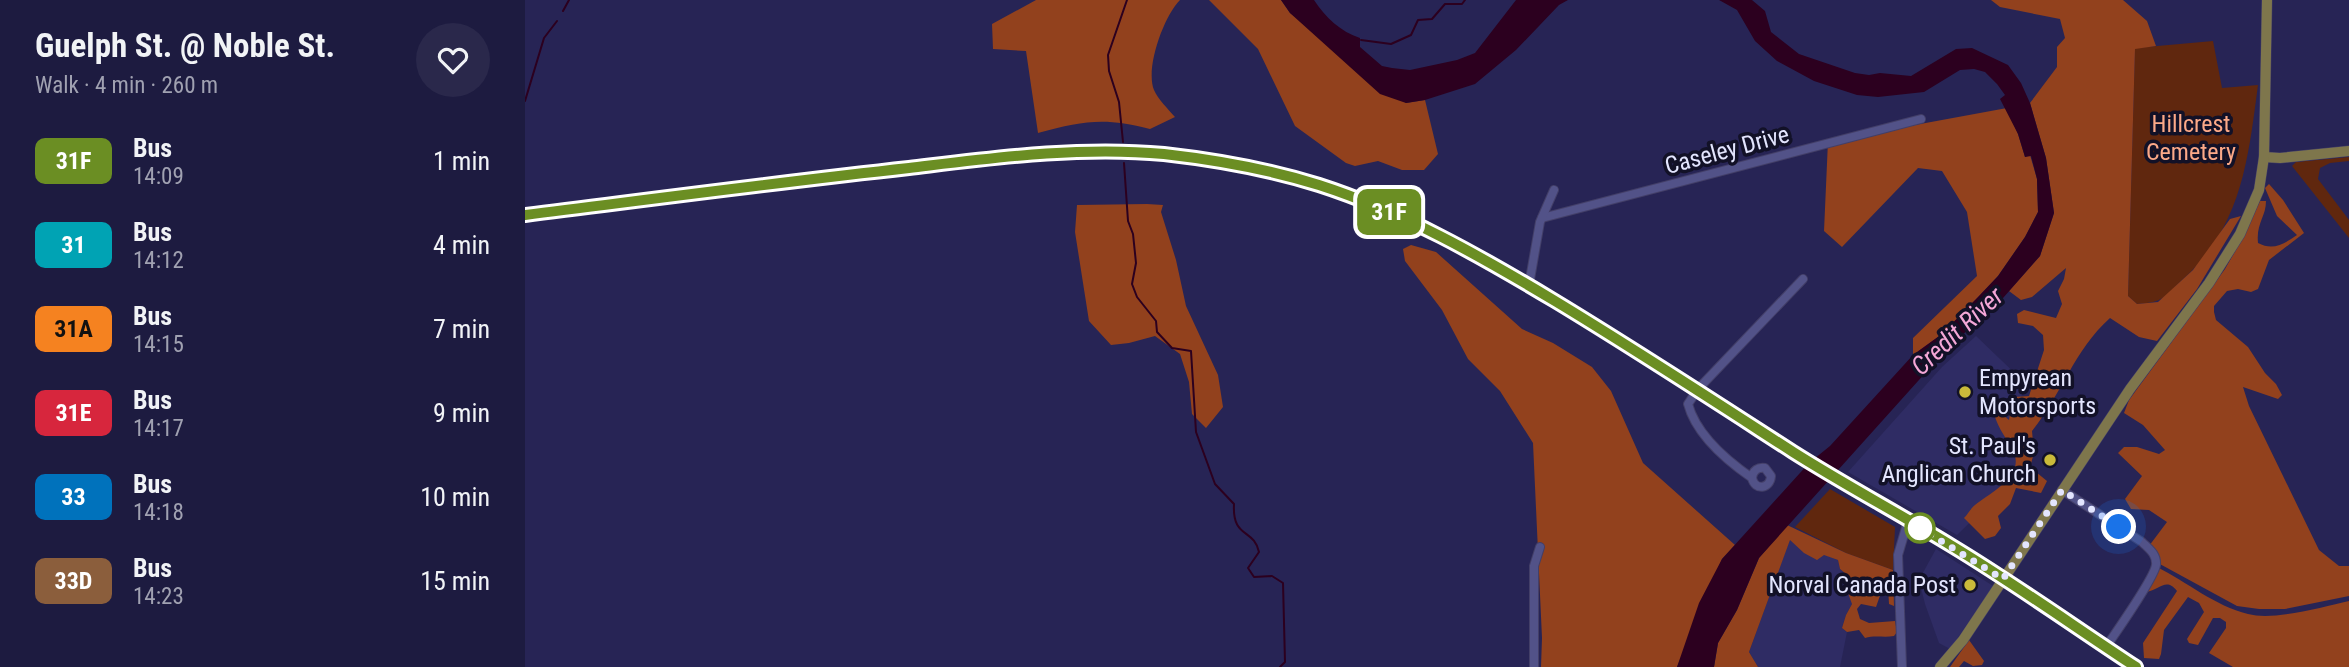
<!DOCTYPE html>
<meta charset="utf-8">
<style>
body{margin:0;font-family:"Roboto Condensed",sans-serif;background:#2a284b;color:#f1f3f6;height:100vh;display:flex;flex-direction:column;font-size:26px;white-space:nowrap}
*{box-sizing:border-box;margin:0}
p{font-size:23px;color:#a0a1b1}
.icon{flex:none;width:38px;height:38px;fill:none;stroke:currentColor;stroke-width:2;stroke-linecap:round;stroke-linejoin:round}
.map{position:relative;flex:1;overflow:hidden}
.drawer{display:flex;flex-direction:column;background:#1d1b40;width:525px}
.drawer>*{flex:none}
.badge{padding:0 14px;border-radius:10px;font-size:24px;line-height:46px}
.you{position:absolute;width:35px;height:35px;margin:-18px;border:5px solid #fff;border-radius:50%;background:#1a73e8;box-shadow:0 0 0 10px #1a73e833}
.map>.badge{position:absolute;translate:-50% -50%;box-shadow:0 0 0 4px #fff}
.round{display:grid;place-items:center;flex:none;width:74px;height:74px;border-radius:37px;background:#2a284b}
.overview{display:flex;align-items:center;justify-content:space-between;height:119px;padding:0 35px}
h1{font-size:33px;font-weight:700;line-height:52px}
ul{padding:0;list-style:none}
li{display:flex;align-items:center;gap:21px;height:84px;padding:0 35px}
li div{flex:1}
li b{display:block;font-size:26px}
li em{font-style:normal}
li .badge{min-width:77px;font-weight:700;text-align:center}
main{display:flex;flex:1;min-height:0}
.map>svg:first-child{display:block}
</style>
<main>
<section class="drawer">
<div class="overview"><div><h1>Guelph St. @ Noble St.</h1><p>Walk · 4 min · 260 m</p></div><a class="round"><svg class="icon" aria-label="heart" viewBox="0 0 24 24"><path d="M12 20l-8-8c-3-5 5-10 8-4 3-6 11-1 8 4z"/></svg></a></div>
<ul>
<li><span class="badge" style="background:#6b8e23;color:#fff">31F</span><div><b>Bus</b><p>14:09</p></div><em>1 min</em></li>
<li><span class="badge" style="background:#00a3b4;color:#fff">31</span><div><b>Bus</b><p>14:12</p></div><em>4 min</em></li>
<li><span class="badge" style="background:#f58220;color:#111">31A</span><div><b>Bus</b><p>14:15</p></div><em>7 min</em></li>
<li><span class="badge" style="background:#d7263d;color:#fff">31E</span><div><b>Bus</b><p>14:17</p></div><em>9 min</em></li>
<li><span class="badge" style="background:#0072bc;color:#fff">33</span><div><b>Bus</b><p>14:18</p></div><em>10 min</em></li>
<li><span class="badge" style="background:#8b5e3c;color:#fff">33D</span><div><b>Bus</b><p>14:23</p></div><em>15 min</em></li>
</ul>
</section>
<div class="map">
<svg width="1824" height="667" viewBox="0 0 1824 667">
<rect width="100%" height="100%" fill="#272455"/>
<g fill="#2f2c64">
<polygon points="1451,336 1500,383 1489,423 1494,469 1476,492 1432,535 1323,472 1417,367"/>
<polygon points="1265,539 1313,560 1315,569 1327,579 1329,585 1327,604 1321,615 1317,628 1322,632 1315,667 1233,667 1224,652"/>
<polygon points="1411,549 1468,586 1425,649 1414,643 1400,604 1394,580"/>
</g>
<g fill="#60270e">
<path d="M 1688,41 L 1697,88 L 1733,85 C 1723,160 1717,226 1657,280 C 1638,298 1639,302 1612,304 L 1603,296 L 1610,48 Z"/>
<polygon points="1824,157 1824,161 1805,163 1795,168 1793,179 1824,220 1824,238 1767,166 1771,162"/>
<polygon points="1305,489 1370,527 1368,570 1321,553 1270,527"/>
</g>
<g fill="#92411d">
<path d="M 511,0 L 655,0 C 639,16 620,68 629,90 C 633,99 643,109 650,117 L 625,129 C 579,117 558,121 513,133 L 501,51 L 468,49 L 467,24 Z"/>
<polygon points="684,0 756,0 765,13 881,103 900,100 913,154 899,170 877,170 853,161 830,166 821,163 770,126 733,49"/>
<path d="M 1466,0 L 1598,0 L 1622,21 L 1631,46 L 1610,49 L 1603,296 L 1612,304 L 1633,302 L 1668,270 L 1705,219 L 1716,216 L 1672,289 L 1632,341 L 1614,337 L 1585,318 C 1549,350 1537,394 1507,431 L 1509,453 L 1505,467 L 1522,481 L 1516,493 L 1491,488 L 1485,504 L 1473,516 L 1476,528 L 1470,536 L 1460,539 L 1439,518 C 1443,514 1446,508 1450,505 C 1465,493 1501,476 1488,451 C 1479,434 1471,426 1467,406 L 1484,420 L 1488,397 L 1504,396 L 1519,350 L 1518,335 L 1508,326 L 1493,323 L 1492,314 L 1499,310 L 1531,318 L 1537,304 L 1533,291 L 1539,279 L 1541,268 L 1507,297 L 1496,300 L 1484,291 L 1515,256 L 1529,213 L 1521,158 L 1505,103 L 1532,67 L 1532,47 L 1540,38 L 1535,19 L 1475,7 Z"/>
<polygon points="1482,108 1493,134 1500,157 1505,155 1512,179 1513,212 1500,237 1473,276 1455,295 1417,334 1388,355 1388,338 1452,276 1442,212 1417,171 1393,168 1317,247 1299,231 1303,141"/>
<path d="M 1744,184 L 1758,200 L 1779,233 L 1744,260 L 1733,289 L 1726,292 L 1713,289 L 1702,291 L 1689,306 L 1689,312 L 1691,320 L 1723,347 L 1740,373 L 1751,384 L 1757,395 L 1753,399 L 1718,387 L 1724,406 L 1794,550 L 1814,566 L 1824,566 L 1824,596 L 1760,609 L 1734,609 L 1712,606 L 1633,563 L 1624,546 L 1642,522 L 1624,510 L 1606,509 L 1600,499 L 1617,476 L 1593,453 L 1599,447 L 1612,447 L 1634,454 L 1640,450 L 1618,425 L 1599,413 L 1604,400 L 1700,269 L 1718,237 L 1735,201 L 1741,201 C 1741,217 1731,223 1733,243 C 1748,251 1759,244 1772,235 L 1752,216 L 1740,188 Z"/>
<polygon points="622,204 638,205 636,212 651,260 661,306 693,375 698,407 681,428 667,414 664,382 655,354 630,336 604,343 586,345 564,321 550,232 552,205"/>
<polygon points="886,245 911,252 997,329 1028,343 1067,367 1086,391 1118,463 1210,545 1197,559 1152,667 1016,667 1017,638 1008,443 975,391 943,359 917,310 880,261 878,249"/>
<path d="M 1262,525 L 1321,553 L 1368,570 L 1369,606 L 1364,604 L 1363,587 L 1358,587 L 1351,607 L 1336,604 L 1332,609 L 1335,619 L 1344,623 L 1370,621 L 1372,632 L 1369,636 C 1359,638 1350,635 1340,638 L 1334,630 L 1322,632 L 1317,628 L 1321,615 L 1327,604 L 1323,593 L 1329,585 L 1327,579 L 1315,569 L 1313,560 L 1299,555 L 1292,560 L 1279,553 L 1265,540 L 1224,652 L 1233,667 L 1189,667 L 1193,643 L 1212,610 L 1234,558 Z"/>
<path d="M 1632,567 C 1662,582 1690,606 1723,614 C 1749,621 1797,607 1824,601 L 1824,667 L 1708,667 L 1684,653 L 1701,628 L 1701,622 L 1695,618 L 1688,618 L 1673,645 L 1664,643 L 1662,639 L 1679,612 L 1674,603 L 1663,597 L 1639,630 L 1636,654 L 1634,659 L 1619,658 L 1618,643 L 1652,591 C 1641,577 1635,590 1621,592 Z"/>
<polygon points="1444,640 1459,661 1457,665 1448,666 1439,661 1434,667 1425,667"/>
</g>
<g fill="#2c001f">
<path d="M 756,0 L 789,0 C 800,17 816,32 835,38 L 835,47 L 857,66 L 867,68 L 885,70 L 932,60 L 950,53 L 991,0 L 1043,0 L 1034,5 L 991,50 L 950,84 L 900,100 L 881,103 L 855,94 L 765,13 Z"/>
<polygon points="1194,0 1227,0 1240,11 1246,32 1274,54 1330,73 1344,75 1355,73 1386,76 1431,49 1447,48 1483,65 1496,83 1505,103 1521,158 1529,213 1515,256 1464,314 1429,341 1234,558 1212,610 1193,643 1189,667 1152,667 1174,603 1197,559 1284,463 1305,446 1388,355 1417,334 1455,295 1473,276 1500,237 1513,212 1512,179 1506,156 1500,157 1493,134 1475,99 1480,95 1472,84 1460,72 1449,69 1435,70 1399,92 1353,97 1332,95 1289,81 1252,61 1230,41 1212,10"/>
</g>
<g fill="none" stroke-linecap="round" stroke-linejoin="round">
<g stroke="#2c001f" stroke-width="2">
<polyline points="38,11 44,0"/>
<polyline points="836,40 866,44 886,35 893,20 907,19 920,4 937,4 940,0"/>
<polyline points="0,101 19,38 32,21"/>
<polyline points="598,142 594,102 584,71 583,55 602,0"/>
<path d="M 599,163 L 603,221 L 608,234 L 611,263 L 607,284 L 612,297 L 631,321 L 632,332 L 647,348 L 666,351 L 671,432 L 690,484 L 709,504 C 707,539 729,528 734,552 L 723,568 L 729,577 L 747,576 L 758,583 L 760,662 L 755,667"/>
</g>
<defs>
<g id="minor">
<polyline points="1017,218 1396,119"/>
<polyline points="1004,285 1015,222 1029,190"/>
<path d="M 1227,478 C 1228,470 1233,467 1240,468 L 1246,476 C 1245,489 1230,491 1227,478 C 1201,460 1171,434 1163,404 L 1173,389 L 1278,279"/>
<path d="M 1537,490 L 1617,542 C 1624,549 1632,554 1631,565 C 1629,579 1591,632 1581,647"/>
<polyline points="1009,667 1009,566 1015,547"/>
<polyline points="1377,667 1373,555 1383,521"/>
</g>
<g id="major">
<polyline points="1739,157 1755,158 1824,151"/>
<path d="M 0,215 C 128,199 256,182 384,168 C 469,159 554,146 639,154 C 692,160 743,169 794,185 C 856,205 913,234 969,266 C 1072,323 1169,389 1268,452 C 1320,485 1375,514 1427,546 C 1490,584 1550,627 1611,667"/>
<polyline points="1415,667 1438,640 1605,389 1684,283 1715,234 1734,190 1739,157 1742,0"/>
</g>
</defs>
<use href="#minor" stroke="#433f68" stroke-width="10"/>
<use href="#major" stroke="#433f68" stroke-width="11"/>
<use href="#minor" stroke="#525288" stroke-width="8"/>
<use href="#major" stroke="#7e764c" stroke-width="10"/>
</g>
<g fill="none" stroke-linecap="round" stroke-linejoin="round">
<defs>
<path id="line" d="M 0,215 C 128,199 256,182 384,168 C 468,158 554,146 639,154 C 692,160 743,169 794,185 C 878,212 955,256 1030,301 C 1111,350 1189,401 1268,452 C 1320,485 1375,514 1427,546 C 1490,584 1550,627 1611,667"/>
</defs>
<use href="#line" stroke="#fff" stroke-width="16"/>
<use href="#line" stroke="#6b8e23" stroke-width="10"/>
<polyline stroke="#e3e5fe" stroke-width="7" stroke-dasharray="0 12.6" points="1395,528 1478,579 1537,490 1594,527"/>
</g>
<g fill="#caba3a" stroke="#121127" stroke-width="2.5">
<circle cx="1440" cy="392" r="7"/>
<circle cx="1525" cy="460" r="7"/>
<circle cx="1445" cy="585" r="7"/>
</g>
<circle fill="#fff" stroke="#6b8e23" stroke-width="3.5" cx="1395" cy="528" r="14"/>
<g text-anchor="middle" stroke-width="7" stroke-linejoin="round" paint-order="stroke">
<g font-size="24" fill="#fca988" stroke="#121127">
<text x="1666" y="132">Hillcrest<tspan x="1666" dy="28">Cemetery</tspan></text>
</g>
<g font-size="24" fill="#e3e5fe" stroke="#121127">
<text transform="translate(1202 150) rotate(-15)" y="8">Caseley Drive</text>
</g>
<g font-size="24" fill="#e3e5fe" stroke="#121127" text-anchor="end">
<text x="1454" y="386" text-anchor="start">Empyrean<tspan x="1454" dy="28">Motorsports</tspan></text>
<text x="1511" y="454">St. Paul's<tspan x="1511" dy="28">Anglican Church</tspan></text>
<text x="1431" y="593">Norval Canada Post</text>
</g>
<g font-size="26" font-style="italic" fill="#f4a7d7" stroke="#121127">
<text transform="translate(1432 331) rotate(-43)" y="9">Credit River</text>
</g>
</g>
</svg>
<div class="you" style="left:1594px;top:527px"></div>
<b class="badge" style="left:864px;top:212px;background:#6b8e23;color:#fff">31F</b>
</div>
</main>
